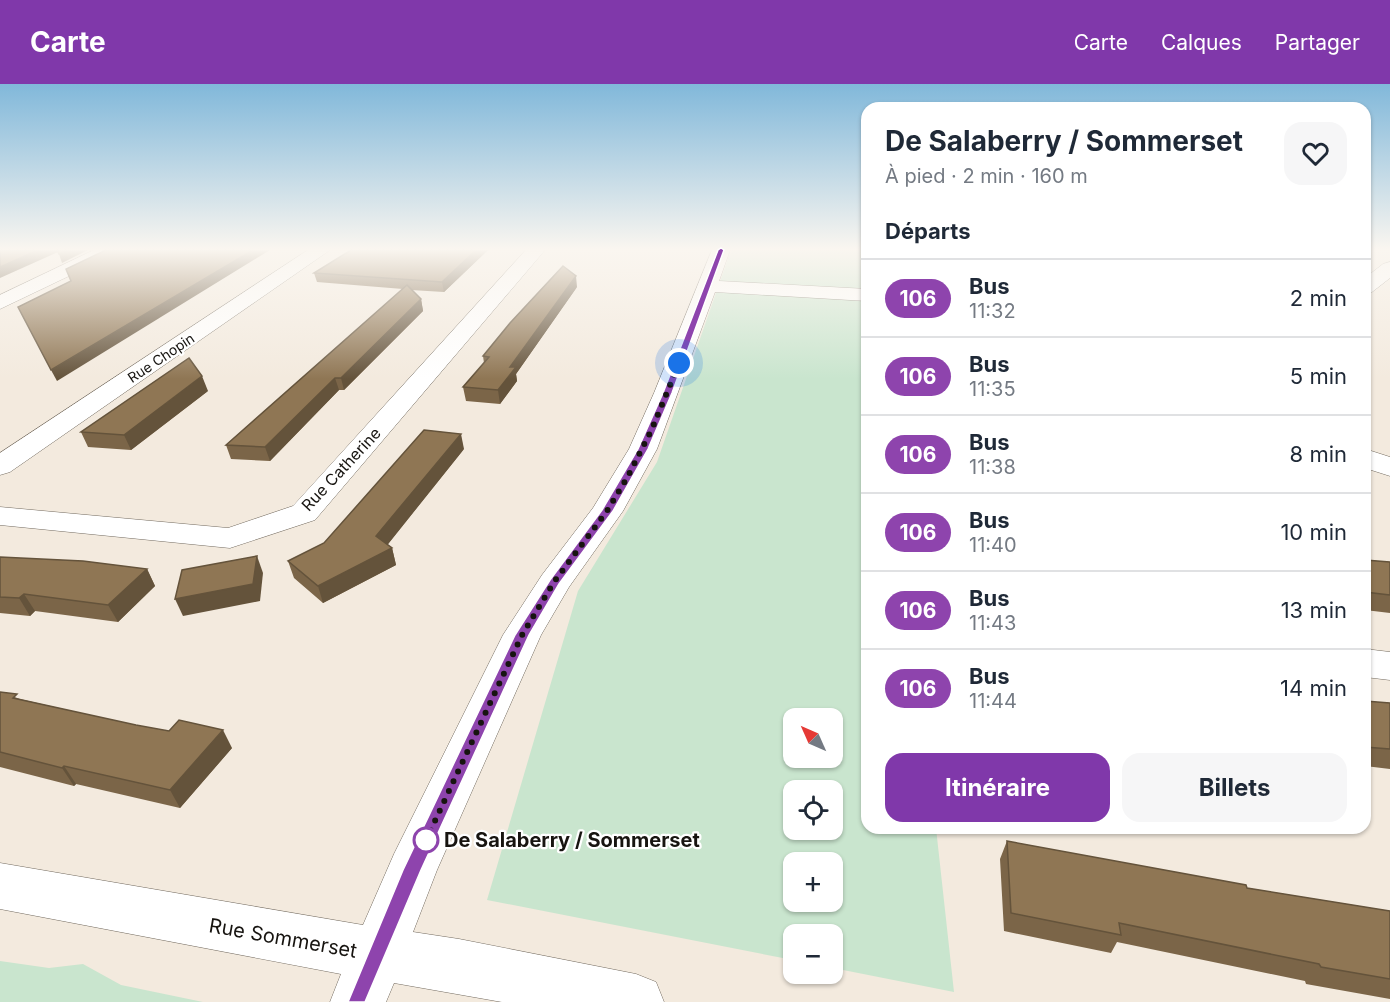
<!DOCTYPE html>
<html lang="fr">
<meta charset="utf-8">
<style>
body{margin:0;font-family:Inter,sans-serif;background:#f6f6f7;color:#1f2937;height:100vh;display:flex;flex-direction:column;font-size:22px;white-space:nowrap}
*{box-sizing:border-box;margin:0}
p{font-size:20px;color:#747a83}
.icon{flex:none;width:33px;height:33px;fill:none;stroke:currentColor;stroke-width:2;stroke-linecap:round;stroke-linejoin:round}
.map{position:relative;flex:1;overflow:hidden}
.side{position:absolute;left:861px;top:18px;width:510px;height:732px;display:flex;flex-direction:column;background:#fff;border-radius:18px;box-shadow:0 2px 4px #0004}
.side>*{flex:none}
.badge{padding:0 12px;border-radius:20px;font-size:21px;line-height:39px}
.needle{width:39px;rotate:315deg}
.tools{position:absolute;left:783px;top:624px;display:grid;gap:12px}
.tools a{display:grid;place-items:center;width:60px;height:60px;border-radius:12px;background:#fff;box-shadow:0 2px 4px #0004;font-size:30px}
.you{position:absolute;width:30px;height:30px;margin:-15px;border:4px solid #fff;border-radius:50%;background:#1a73e8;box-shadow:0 0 0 9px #1a73e833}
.map>.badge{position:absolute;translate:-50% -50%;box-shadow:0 0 0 3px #fff}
h2{padding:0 24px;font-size:22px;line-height:54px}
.round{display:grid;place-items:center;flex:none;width:63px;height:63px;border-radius:18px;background:#f6f6f7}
.overview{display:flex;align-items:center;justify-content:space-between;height:102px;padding:0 24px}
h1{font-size:28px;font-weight:700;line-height:45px}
.button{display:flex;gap:12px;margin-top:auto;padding:12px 24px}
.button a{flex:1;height:69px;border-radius:18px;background:#8038aa;color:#fff;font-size:24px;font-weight:700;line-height:69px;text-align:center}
.button a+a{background:#f6f6f7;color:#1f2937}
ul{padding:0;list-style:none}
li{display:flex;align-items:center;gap:18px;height:78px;padding:0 24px;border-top:2px solid #e0e1e3}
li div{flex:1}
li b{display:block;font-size:22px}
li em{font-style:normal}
li .badge{min-width:66px;font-weight:700;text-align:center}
header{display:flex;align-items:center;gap:36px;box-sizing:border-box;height:84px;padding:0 30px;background:#8038aa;color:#fff}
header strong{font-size:28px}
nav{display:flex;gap:33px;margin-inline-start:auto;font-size:21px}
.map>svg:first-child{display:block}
</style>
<header>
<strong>Carte</strong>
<nav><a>Carte</a><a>Calques</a><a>Partager</a></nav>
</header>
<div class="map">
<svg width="1390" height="918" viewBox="0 0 1390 918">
<rect width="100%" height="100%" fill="#f3eade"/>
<g fill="#c9e5ce" fill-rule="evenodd">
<path d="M 731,166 L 867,166 L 867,744 L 936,744 L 954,908 L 833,884 L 832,850 L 794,850 L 793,876 L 487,816 L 578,507 L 657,378 ZM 794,634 L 832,634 L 832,674 L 794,674 ZM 794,706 L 832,706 L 832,746 L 794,746 ZM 794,778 L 832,778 L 832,818 L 794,818 Z"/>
<polygon points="0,877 49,884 83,880 121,901 203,918 0,918"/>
</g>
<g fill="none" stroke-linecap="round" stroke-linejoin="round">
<defs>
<g id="minor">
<polygon points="94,166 118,166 115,170 0,225 0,211"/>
<polygon points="308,166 330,166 10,388 0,391 0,369"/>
<polygon points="526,166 545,166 315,436 230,464 0,441 0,423 228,444 293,422"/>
<polygon points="712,166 730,166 719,197 867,205 867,217 715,208 657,365 623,427 569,503 541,551 437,786 413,848 459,855 636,890 656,898 664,918 502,918 394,899 386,918 330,918 341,890 0,825 0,779 363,841 394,770 503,551 542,491 593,424 629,365 654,309"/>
<polygon points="1390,178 1390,194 1372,208 1365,210 1365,194 1383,180"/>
<polygon points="1365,365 1390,373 1390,392 1365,384"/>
<polygon points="1365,565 1390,568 1390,596 1365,593"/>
</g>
</defs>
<use href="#minor" stroke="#736b60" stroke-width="1"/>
<use href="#minor" fill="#fff" fill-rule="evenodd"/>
</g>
<g fill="#7b6548">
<polygon points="488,166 444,208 411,206 421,215 423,227 344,306 339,306 270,377 231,375 226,361 403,205 317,198 314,189"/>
<polygon points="577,203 516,290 517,297 500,320 466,317 463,303 484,279 483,272"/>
<polygon points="208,307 131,366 88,363 81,348"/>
<polygon points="464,365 387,461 392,464 396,481 323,519 294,494 288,477 324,459"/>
<polygon points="0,473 147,485 155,502 118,538 35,527 30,532 0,529"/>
<polygon points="1365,476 1390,478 1390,529 1365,526"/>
<polygon points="0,608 20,615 232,664 180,724 76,700 74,702 0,683"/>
<polygon points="1365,617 1390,619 1390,685 1365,682"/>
<polygon points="1007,757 1247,804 1390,827 1390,915 1306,900 1305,897 1117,858 1111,869 1004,847 1000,775"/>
</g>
<g fill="#64533b">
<polygon points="38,166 57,166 58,168 0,194 0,183"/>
<polygon points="66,166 88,166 62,179 59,170"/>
<polygon points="253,166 270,166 57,297 51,286"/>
<polygon points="476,166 488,166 444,208 442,198"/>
<polygon points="576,192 577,203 516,290 517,297 500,320 498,306 510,283"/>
<polygon points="421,215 423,227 344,306 341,294"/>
<polygon points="202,292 208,307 131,366 124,351"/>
<polygon points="335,294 339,306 270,377 265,363"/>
<polygon points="461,350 464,365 381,469 376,452"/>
<polygon points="392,464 396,481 323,519 318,502"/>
<polygon points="257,472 263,489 260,517 183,532 175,515"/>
<polygon points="147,485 155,502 118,538 108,521"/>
<polygon points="24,510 35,527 30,532 19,514"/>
<polygon points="223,646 232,664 180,724 170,706"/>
<polygon points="64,682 76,700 74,702 62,684"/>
</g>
<g fill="#8f7654" stroke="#64533b" stroke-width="1.5">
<polygon points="0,166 38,166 0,183"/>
<polygon points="57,166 66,166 59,170"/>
<polygon points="106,166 253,166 51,286 18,223 71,197 66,185"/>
<polygon points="351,166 476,166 442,198 314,189"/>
<polygon points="563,182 576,192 510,283 516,283 498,306 463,303 489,273 483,272 510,239"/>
<polygon points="407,201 421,215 341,294 335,294 265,363 226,361"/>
<polygon points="189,274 202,292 124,351 81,348"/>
<polygon points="424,346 461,350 376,452 392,464 318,502 288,477 324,459"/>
<polygon points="257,472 253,500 175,515 182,486"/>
<polygon points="0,473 83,477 147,485 108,521 24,510 19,514 0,513"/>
<polygon points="1365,476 1390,478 1390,511 1365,508"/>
<polygon points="0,608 17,610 13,614 136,641 169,647 179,636 223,646 170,706 64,682 62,684 0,668"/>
<polygon points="1365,617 1390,619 1390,665 1365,663"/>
<polygon points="1007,757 1246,801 1247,804 1390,827 1390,895 1321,883 1319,880 1119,839 1121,851 1011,829"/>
</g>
<linearGradient id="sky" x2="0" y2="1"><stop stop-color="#81b8da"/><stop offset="0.56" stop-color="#faf6f0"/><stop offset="1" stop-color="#faf6f0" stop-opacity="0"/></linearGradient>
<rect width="1390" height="295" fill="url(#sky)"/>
<polygon fill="#8e44ad" stroke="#fff" stroke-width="1.5" points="721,164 724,166 672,309 648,365 613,427 559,500 529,551 421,786 365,918 348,918 403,786 515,551 550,496 602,426 638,365 663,309 718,166"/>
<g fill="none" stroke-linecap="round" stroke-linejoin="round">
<polyline stroke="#171410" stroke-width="6" stroke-dasharray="0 10.8" points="426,756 522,551 554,498 607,427 627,394 652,345 679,279"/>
</g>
<circle fill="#fff" stroke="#8e44ad" stroke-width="3" cx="426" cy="756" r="12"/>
<g text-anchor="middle" stroke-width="4.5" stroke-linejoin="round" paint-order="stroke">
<g font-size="14" fill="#171410" stroke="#fff">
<text transform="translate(161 274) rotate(-34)" y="5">Rue Chopin</text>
</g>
<g font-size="16" fill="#171410" stroke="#fff">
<text transform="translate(341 385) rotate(-47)" y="6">Rue Catherine</text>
</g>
<g font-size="20" font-weight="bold" fill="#171410" stroke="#fff" text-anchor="start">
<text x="444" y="763">De Salaberry / Sommerset</text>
</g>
<g font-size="20" fill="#171410" stroke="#fff">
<text transform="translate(283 854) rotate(10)" y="7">Rue Sommerset</text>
</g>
</g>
</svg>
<div class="tools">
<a><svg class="needle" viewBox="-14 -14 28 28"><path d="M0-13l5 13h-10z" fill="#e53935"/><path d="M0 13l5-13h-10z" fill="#747a83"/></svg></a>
<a><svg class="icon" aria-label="locate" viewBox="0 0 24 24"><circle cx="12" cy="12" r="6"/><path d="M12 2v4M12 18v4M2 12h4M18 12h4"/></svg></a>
<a>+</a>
<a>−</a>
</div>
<div class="you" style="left:679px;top:279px"></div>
<section class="side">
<div class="overview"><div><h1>De Salaberry / Sommerset</h1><p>À pied · 2 min · 160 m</p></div><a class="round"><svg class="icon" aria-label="heart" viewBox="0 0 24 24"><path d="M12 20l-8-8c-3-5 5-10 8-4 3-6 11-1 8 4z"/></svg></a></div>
<h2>Départs</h2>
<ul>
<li><span class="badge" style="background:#8e44ad;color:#fff">106</span><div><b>Bus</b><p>11:32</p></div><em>2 min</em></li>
<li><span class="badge" style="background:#8e44ad;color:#fff">106</span><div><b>Bus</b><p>11:35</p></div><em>5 min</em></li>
<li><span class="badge" style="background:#8e44ad;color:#fff">106</span><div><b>Bus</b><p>11:38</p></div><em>8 min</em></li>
<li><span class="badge" style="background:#8e44ad;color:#fff">106</span><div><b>Bus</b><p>11:40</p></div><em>10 min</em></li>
<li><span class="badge" style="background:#8e44ad;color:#fff">106</span><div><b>Bus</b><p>11:43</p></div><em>13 min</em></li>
<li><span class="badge" style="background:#8e44ad;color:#fff">106</span><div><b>Bus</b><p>11:44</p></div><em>14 min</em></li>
</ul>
<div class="button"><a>Itinéraire</a><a>Billets</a></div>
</section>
</div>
